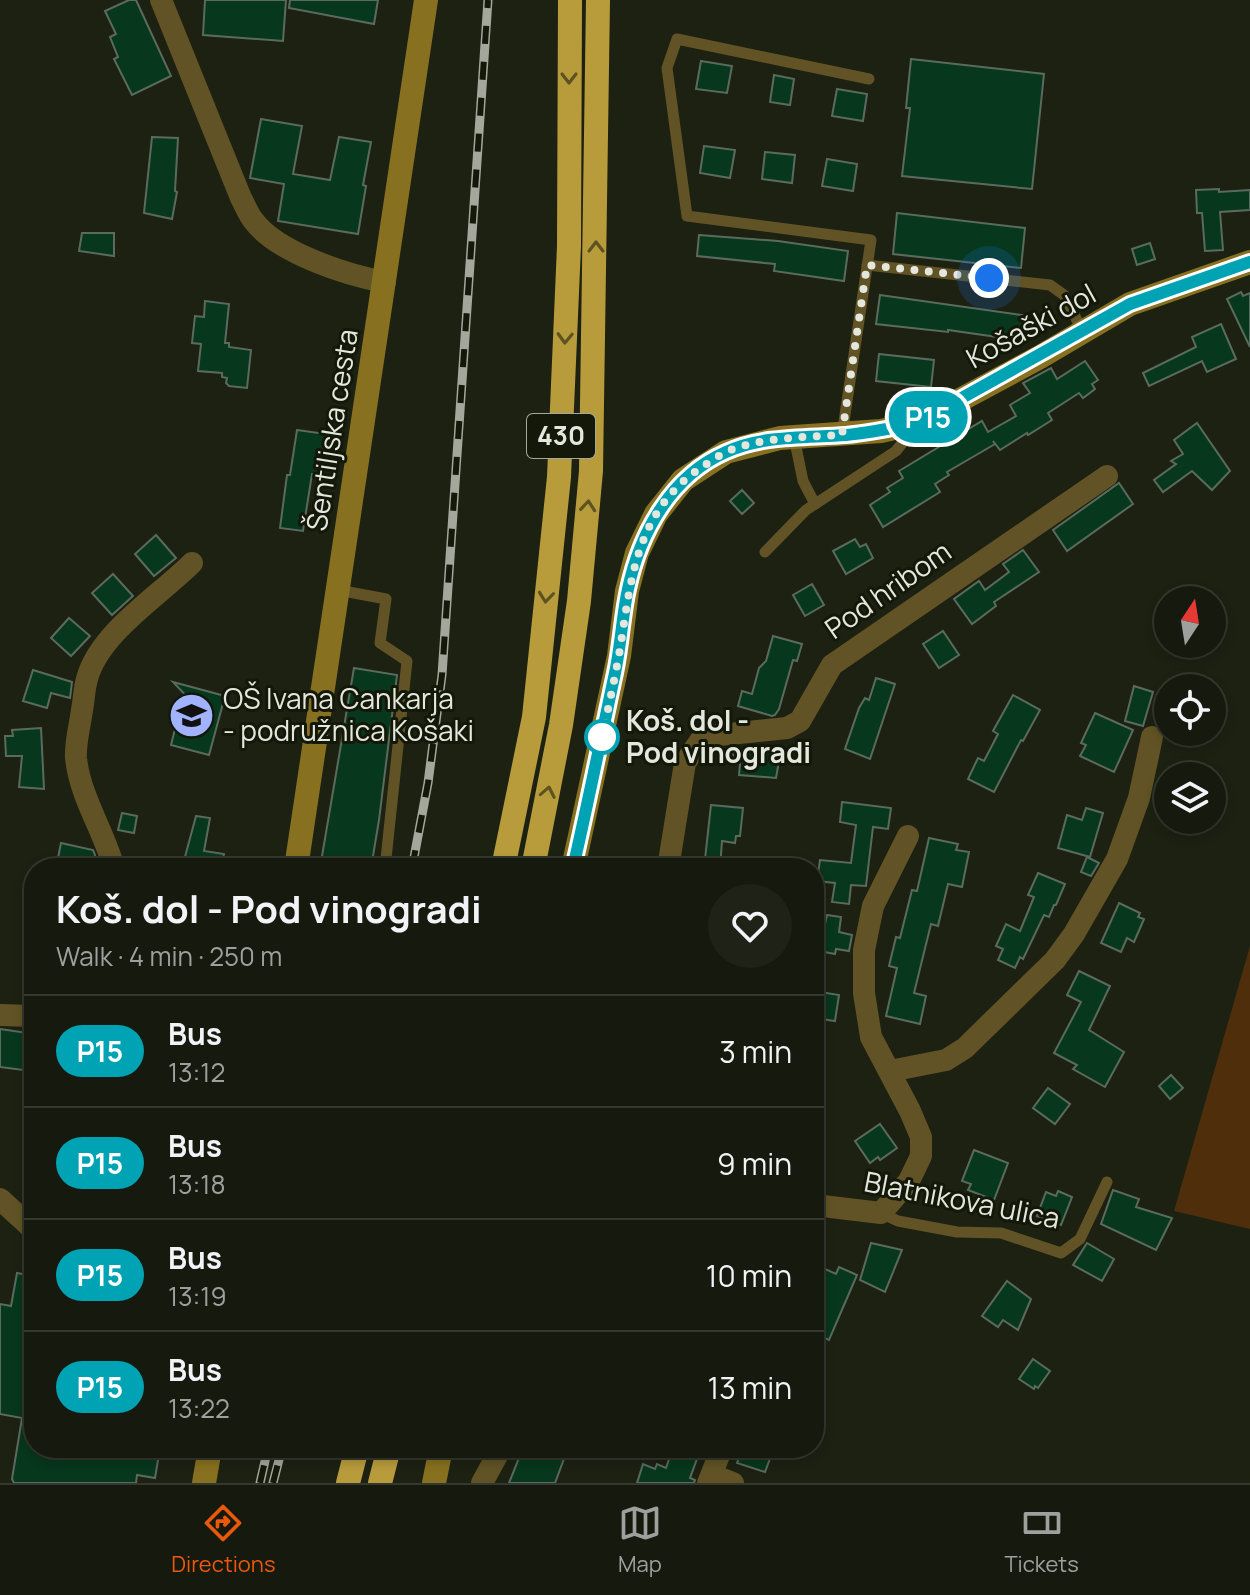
<!DOCTYPE html>
<meta charset="utf-8">
<style>
body{margin:0;font-family:Manrope,sans-serif;background:#1f2217;color:#f1f3f6;height:100vh;display:flex;flex-direction:column;font-size:30px;white-space:nowrap}
*{box-sizing:border-box;margin:0}
p{font-size:26px;color:#9ea09e}
.icon{flex:none;width:44px;height:44px;fill:none;stroke:currentColor;stroke-width:2;stroke-linecap:round;stroke-linejoin:round}
.map{position:relative;flex:1;overflow:hidden}
.drawer{position:absolute;left:24px;top:858px;width:800px;height:600px;display:flex;flex-direction:column;background:#16190e;border-radius:32px;box-shadow:0 4px 12px #0003,0 0 0 2px #35382e}
.drawer>*{flex:none}
.badge{padding:0 16px;border-radius:26px;font-size:28px;line-height:52px}
.needle{width:52px;rotate:12deg}
.tools{position:absolute;left:1154px;top:586px;display:grid;gap:16px}
.tools a{display:grid;place-items:center;width:72px;height:72px;border-radius:50%;background:#16190e;box-shadow:0 4px 12px #0003,0 0 0 2px #35382e;font-size:40px}
.you{position:absolute;width:40px;height:40px;margin:-20px;border:6px solid #fff;border-radius:50%;background:#1a73e8;box-shadow:0 0 0 12px #1a73e833}
.map>.badge{position:absolute;translate:-50% -50%;box-shadow:0 0 0 4px #fff}
.round{display:grid;place-items:center;flex:none;width:84px;height:84px;border-radius:42px;background:#1f2217}
.summary{display:flex;align-items:center;justify-content:space-between;height:136px;padding:0 32px}
h1{font-size:38px;font-weight:700;line-height:60px}
ul{padding:0;list-style:none}
li{display:flex;align-items:center;gap:24px;height:112px;padding:0 32px;border-top:2px solid #35382e}
li div{flex:1}
li b{display:block;font-size:30px}
li em{font-style:normal}
li .badge{min-width:88px;font-weight:700;text-align:center}
.tabs{display:flex;justify-content:space-around;align-items:center;height:112px;border-top:2px solid #35382e;background:#16190e;font-size:22px;color:#9ea09e}
.tabs a{display:grid;justify-items:center;gap:4px}
.tabs .active{color:#ea580c}
.map>svg:first-child{display:block}
</style>
<div class="map">
<svg width="1250" height="1483" viewBox="0 0 1250 1483">
<rect width="100%" height="100%" fill="#1d2112"/>
<polygon fill="#4f2e0c" points="1250,946 1250,1229 1174,1211"/>
<g fill="#07371c" stroke="#5a6b5e" stroke-width="2">
<polygon points="129,0 136,0 171,76 132,95 114,59 118,57 110,37 116,34 105,11"/>
<polygon points="205,0 286,0 283,41 203,35"/>
<polygon points="290,0 378,0 374,24 289,8"/>
<polygon points="911,59 1044,74 1032,189 902,176 910,108 906,108"/>
<polygon points="701,61 732,66 727,93 696,89"/>
<polygon points="774,75 794,79 790,105 770,102"/>
<polygon points="837,89 867,94 863,121 832,116"/>
<polygon points="261,119 302,126 293,174 330,180 339,137 371,142 363,185 366,186 358,234 278,221 284,184 250,178"/>
<polygon points="152,137 178,138 175,191 177,192 172,219 144,213"/>
<polygon points="704,146 735,150 730,178 700,173"/>
<polygon points="765,152 795,155 792,183 762,179"/>
<polygon points="827,159 857,164 853,191 822,186"/>
<polygon points="1219,189 1219,192 1250,190 1250,210 1220,212 1223,250 1205,251 1202,213 1197,213 1196,190"/>
<polygon points="897,213 1025,228 1021,268 893,254"/>
<polygon points="82,233 114,233 114,256 79,251"/>
<polygon points="699,235 778,241 848,251 844,281 774,271 775,264 697,256"/>
<polygon points="1150,243 1155,259 1137,265 1132,249"/>
<polygon points="1241,292 1243,296 1250,293 1250,347 1227,299"/>
<polygon points="880,295 1029,316 1025,341 948,330 948,332 876,324"/>
<polygon points="205,301 229,304 225,343 229,343 229,347 251,350 247,388 229,386 226,383 227,378 222,377 222,373 198,371 201,344 192,343 195,316 204,317"/>
<polygon points="1221,324 1236,359 1207,372 1202,361 1149,386 1143,373 1196,347 1192,337"/>
<polygon points="879,354 934,360 931,387 876,381"/>
<polygon points="1085,361 1098,380 1092,384 1095,389 1083,398 1079,393 1048,413 1052,420 1028,435 1027,433 1000,450 993,441 995,444 947,472 949,475 935,484 940,492 883,527 870,505 890,492 887,488 903,478 899,471 982,421 988,432 1016,416 1010,405 1030,393 1023,383 1051,368 1057,379"/>
<polygon points="1197,423 1230,471 1212,490 1192,471 1163,492 1154,480 1176,464 1171,461 1183,454 1174,440"/>
<polygon points="297,430 326,434 320,475 312,474 303,531 280,528 287,475 290,475"/>
<polygon points="1119,483 1133,504 1067,551 1053,530"/>
<polygon points="742,490 754,503 742,514 730,501"/>
<polygon points="156,535 176,558 154,576 135,554"/>
<polygon points="855,539 860,547 866,544 873,558 846,574 833,551"/>
<polygon points="1023,550 1039,572 994,602 996,606 972,624 954,599 979,581 985,590 1009,572 1003,564"/>
<polygon points="113,574 133,596 112,615 92,593"/>
<polygon points="812,584 824,605 805,616 793,595"/>
<polygon points="69,618 90,636 71,656 51,638"/>
<polygon points="943,631 959,655 939,668 923,644"/>
<polygon points="773,636 802,644 797,661 793,660 779,709 775,715 772,716 738,706 742,691 752,694 759,668 766,661"/>
<polygon points="354,668 397,675 379,820 371,868 320,868"/>
<polygon points="33,670 72,682 70,698 51,693 47,708 23,701"/>
<polygon points="876,678 895,684 870,759 845,749 859,708 865,698 869,700"/>
<polygon points="173,682 225,696 209,755 171,745 177,721 171,720 191,701"/>
<polygon points="1134,686 1153,692 1143,726 1125,721"/>
<polygon points="1013,695 1040,710 1023,741 1021,740 994,792 968,779 978,758 984,761 998,734 993,731"/>
<polygon points="1095,713 1133,730 1114,772 1080,756 1086,745 1081,743"/>
<polygon points="41,728 44,789 19,787 22,756 6,756 5,736 13,736 12,730"/>
<polygon points="764,748 781,750 776,778 739,775 740,764 730,750 764,753"/>
<polygon points="842,802 891,808 888,829 873,827 866,886 851,885 849,904 832,902 835,883 817,881 820,860 851,863 856,825 840,822"/>
<polygon points="711,805 743,808 740,836 736,836 735,843 722,841 720,868 704,868"/>
<polygon points="1086,808 1103,813 1090,857 1058,848 1067,815 1082,820"/>
<polygon points="122,813 137,816 134,833 118,830"/>
<polygon points="196,816 210,818 204,851 224,854 221,868 182,868"/>
<polygon points="929,838 958,844 956,850 969,852 962,887 948,884 938,926 931,924 914,993 926,996 920,1024 886,1016 897,968 889,966 896,937 900,938 912,890 917,891"/>
<polygon points="61,843 93,850 95,855 92,868 56,868"/>
<polygon points="1087,857 1099,863 1091,876 1081,872"/>
<polygon points="1038,873 1065,884 1056,905 1054,905 1049,917 1044,915 1023,959 1020,957 1015,968 998,960 1003,949 996,946 1006,924 1020,931 1034,897 1028,895"/>
<polygon points="1119,903 1140,913 1138,917 1144,919 1134,942 1127,938 1121,952 1101,943"/>
<polygon points="827,915 841,917 839,932 852,935 849,951 836,949 835,954 814,950 814,922 825,924"/>
<polygon points="1079,971 1110,986 1089,1030 1124,1052 1105,1087 1073,1069 1077,1065 1054,1053 1081,1002 1067,995"/>
<polygon points="814,991 839,995 835,1021 814,1018"/>
<polygon points="0,1029 28,1033 23,1070 0,1067"/>
<polygon points="1171,1075 1183,1088 1170,1099 1159,1086"/>
<polygon points="1048,1088 1070,1104 1055,1124 1033,1108"/>
<polygon points="880,1124 897,1148 880,1160 878,1157 870,1163 855,1141"/>
<polygon points="974,1150 1008,1163 994,1200 968,1190 971,1184 962,1181"/>
<polygon points="1113,1190 1139,1199 1136,1207 1172,1218 1156,1250 1101,1224"/>
<polygon points="1058,1191 1072,1197 1061,1225 1037,1216 1046,1192 1056,1196"/>
<polygon points="871,1243 902,1250 885,1292 860,1280"/>
<polygon points="1087,1243 1114,1259 1102,1281 1073,1265"/>
<polygon points="814,1264 836,1274 839,1267 857,1275 829,1340 814,1333"/>
<polygon points="17,1273 34,1276 34,1448 160,1448 155,1478 137,1475 136,1483 14,1483 12,1479 22,1418 0,1414 0,1304 11,1306"/>
<polygon points="1007,1281 1031,1299 1018,1330 1003,1320 998,1327 982,1316"/>
<polygon points="1033,1359 1050,1371 1038,1388 1035,1386 1034,1389 1019,1379"/>
<polygon points="523,1448 568,1448 555,1483 509,1483"/>
<polygon points="673,1448 701,1448 690,1478 695,1480 694,1483 637,1483 643,1464 655,1469 657,1464 666,1468"/>
<polygon points="743,1448 774,1448 765,1472 737,1463"/>
</g>
<g fill="none" stroke-linecap="round" stroke-linejoin="round">
<g stroke="#615325" stroke-width="11">
<polyline points="867,265 1050,285 1064,295 1083,332"/>
<polyline points="842,435 871,240 687,216 667,68 677,39 869,79"/>
<polyline points="794,437 803,481 815,504"/>
<polyline points="765,552 806,510 896,451 915,427"/>
<polyline points="338,590 386,599 380,643 407,661 385,868"/>
<polyline points="881,1213 898,1221 957,1232 1001,1233 1061,1253 1080,1239 1107,1182"/>
</g>
<g stroke="#615325" stroke-width="22">
<path d="M 161,0 L 241,198 C 245,205 248,214 253,220 C 277,253 347,275 385,282"/>
<path d="M 114,868 C 104,831 80,797 76,758 C 75,743 80,725 82,710 C 84,700 84,689 87,679 C 99,633 159,596 192,563"/>
<polyline points="668,868 685,763 700,741 710,736 787,728 800,721 832,665 1107,476"/>
<polyline points="0,1015 34,1016"/>
<polyline points="890,1071 946,1060 965,1048 1055,960 1074,934 1117,859 1139,798 1152,737"/>
<polyline points="0,1199 34,1230"/>
<polyline points="814,1205 881,1213 909,1181 921,1156 921,1137 910,1111 871,1037 864,993 864,950 873,906 908,836"/>
<polyline points="712,1475 733,1483"/>
<polyline points="482,1483 501,1448"/>
<polyline points="708,1483 722,1448"/>
</g>
<g stroke="#87701f" stroke-width="24">
<polyline points="296,868 426,0"/>
<polyline points="573,868 619,656 627,591 637,553 656,514 683,480 726,452 780,438 881,431 917,423 1040,357 1130,304 1250,262"/>
<polyline points="204,1483 210,1448"/>
<polyline points="434,1483 441,1448"/>
</g>
<g stroke="#b89c3c" stroke-width="24">
<polyline points="503,868 534,717 559,477 569,246 570,0"/>
<polyline points="533,868 561,725 579,601 591,471 598,0"/>
<polyline points="348,1483 357,1448"/>
<polyline points="380,1483 389,1448"/>
</g>
<defs>
<g id="rail">
<polyline points="412,868 428,783 442,675 488,0"/>
<polyline points="260,1483 268,1448"/>
<polyline points="273,1483 282,1448"/>
</g>
</defs>
<use href="#rail" stroke="#a4a79c" stroke-width="9"/>
<use href="#rail" stroke="#131809" stroke-width="6" stroke-dasharray="18" stroke-linecap="butt"/>
</g>
<defs><path id="oneway-chevron" d="M-2-3.5L2.5 0L-2 3.5" fill="none" stroke-width="1.6" stroke-linecap="round" stroke-linejoin="round" transform="scale(2)"/></defs>
<g stroke="#5d5320">
<use href="#oneway-chevron" transform="translate(569 78) rotate(90)"/>
<use href="#oneway-chevron" transform="translate(596 247) rotate(-90)"/>
<use href="#oneway-chevron" transform="translate(565 338) rotate(92)"/>
<use href="#oneway-chevron" transform="translate(588 506) rotate(-85)"/>
<use href="#oneway-chevron" transform="translate(546 597) rotate(96)"/>
<use href="#oneway-chevron" transform="translate(548 792) rotate(-79)"/>
</g>
<g fill="none" stroke-linecap="round" stroke-linejoin="round">
<defs>
<path id="line" d="M 573,868 C 588,803 601,738 615,673 C 621,645 622,616 628,589 C 640,533 671,476 726,452 C 763,435 806,438 846,435 C 870,433 893,428 917,423 L 1130,304 L 1250,262"/>
</defs>
<use href="#line" stroke="#fff" stroke-width="18"/>
<use href="#line" stroke="#00a3b4" stroke-width="12"/>
<path stroke="#e4e7dd" stroke-width="8" stroke-dasharray="0 14.4" d="M 602,737 C 607,714 614,682 619,655 C 631,583 634,512 702,467 C 710,462 719,455 728,451 C 764,437 804,437 842,435 L 867,265 L 989,278"/>
</g>
<defs>
<symbol id="school-disc" viewBox="-11 -11 22 22"><circle r="9.5" fill="#a1b3fd" stroke="#131809"/><path d="M0-5L7-2L0 1L-7-2ZM-4 1L0 2.5L4 1V4Q0 6-4 4Z" fill="#111"/></symbol>
</defs>
<g fill-rule="evenodd">
<use href="#school-disc" x="166" y="690" width="51" height="51"/>
</g>
<circle fill="#fff" stroke="#00a3b4" stroke-width="4" cx="602" cy="737" r="16"/>
<g text-anchor="middle" stroke-width="6" stroke-linejoin="round" paint-order="stroke">
<rect fill="#131809" stroke="#a5a99d" stroke-width="2" x="527" y="414" width="68" height="44" rx="6"/>
<g font-size="26" font-weight="bold" fill="#e4e7dd">
<text x="561" y="445">430</text>
</g>
<g font-size="28" fill="#e4e7dd" stroke="#131809">
<text transform="translate(1031 326) rotate(-29)" y="10">Košaški dol</text>
<text transform="translate(332 430) rotate(-81)" y="10">Šentiljska cesta</text>
<text transform="translate(888 590) rotate(-35)" y="10">Pod hribom</text>
<text transform="translate(962 1200) rotate(11)" y="10">Blatnikova ulica</text>
</g>
<g font-size="28" fill="#e4e7dd" stroke="#131809" text-anchor="start">
<text x="223" y="709">OŠ Ivana Cankarja<tspan x="223" dy="32">- podružnica Košaki</tspan></text>
</g>
<g font-size="28" font-weight="bold" fill="#e4e7dd" stroke="#131809" text-anchor="start">
<text x="626" y="731">Koš. dol -<tspan x="626" dy="32">Pod vinogradi</tspan></text>
</g>
</g>
</svg>
<div class="tools">
<a><svg class="needle" viewBox="-14 -14 28 28"><path d="M0-13l5 13h-10z" fill="#e53935"/><path d="M0 13l5-13h-10z" fill="#9ea09e"/></svg></a>
<a><svg class="icon" aria-label="locate" viewBox="0 0 24 24"><circle cx="12" cy="12" r="6"/><path d="M12 2v4M12 18v4M2 12h4M18 12h4"/></svg></a>
<a><svg class="icon" aria-label="layers" viewBox="0 0 24 24"><path d="M12 4l9 5-9 5-9-5zM3 14l9 5 9-5"/></svg></a>
</div>
<div class="you" style="left:989px;top:278px"></div>
<b class="badge" style="left:928px;top:417px;background:#00a3b4;color:#fff">P15</b>
<section class="drawer">
<div class="summary"><div><h1>Koš. dol - Pod vinogradi</h1><p>Walk · 4 min · 250 m</p></div><a class="round"><svg class="icon" aria-label="heart" viewBox="0 0 24 24"><path d="M12 20l-8-8c-3-5 5-10 8-4 3-6 11-1 8 4z"/></svg></a></div>
<ul>
<li><span class="badge" style="background:#00a3b4;color:#fff">P15</span><div><b>Bus</b><p>13:12</p></div><em>3 min</em></li>
<li><span class="badge" style="background:#00a3b4;color:#fff">P15</span><div><b>Bus</b><p>13:18</p></div><em>9 min</em></li>
<li><span class="badge" style="background:#00a3b4;color:#fff">P15</span><div><b>Bus</b><p>13:19</p></div><em>10 min</em></li>
<li><span class="badge" style="background:#00a3b4;color:#fff">P15</span><div><b>Bus</b><p>13:22</p></div><em>13 min</em></li>
</ul>
</section>
</div>
<nav class="tabs">
<a class="active"><svg class="icon" aria-label="directions" viewBox="0 0 24 24"><path d="M12 3l9 9-9 9-9-9zM9 14v-3h6M13 9l2 2-2 2"/></svg>Directions</a>
<a><svg class="icon" aria-label="map" viewBox="0 0 24 24"><path d="M3 6l6-2 6 2 6-2v14l-6 2-6-2-6 2zM9 4v14M15 6v14"/></svg>Map</a>
<a><svg class="icon" aria-label="tickets" viewBox="0 0 24 24"><path d="M3 7h18v10H3zM15 7v10"/></svg>Tickets</a>
</nav>
